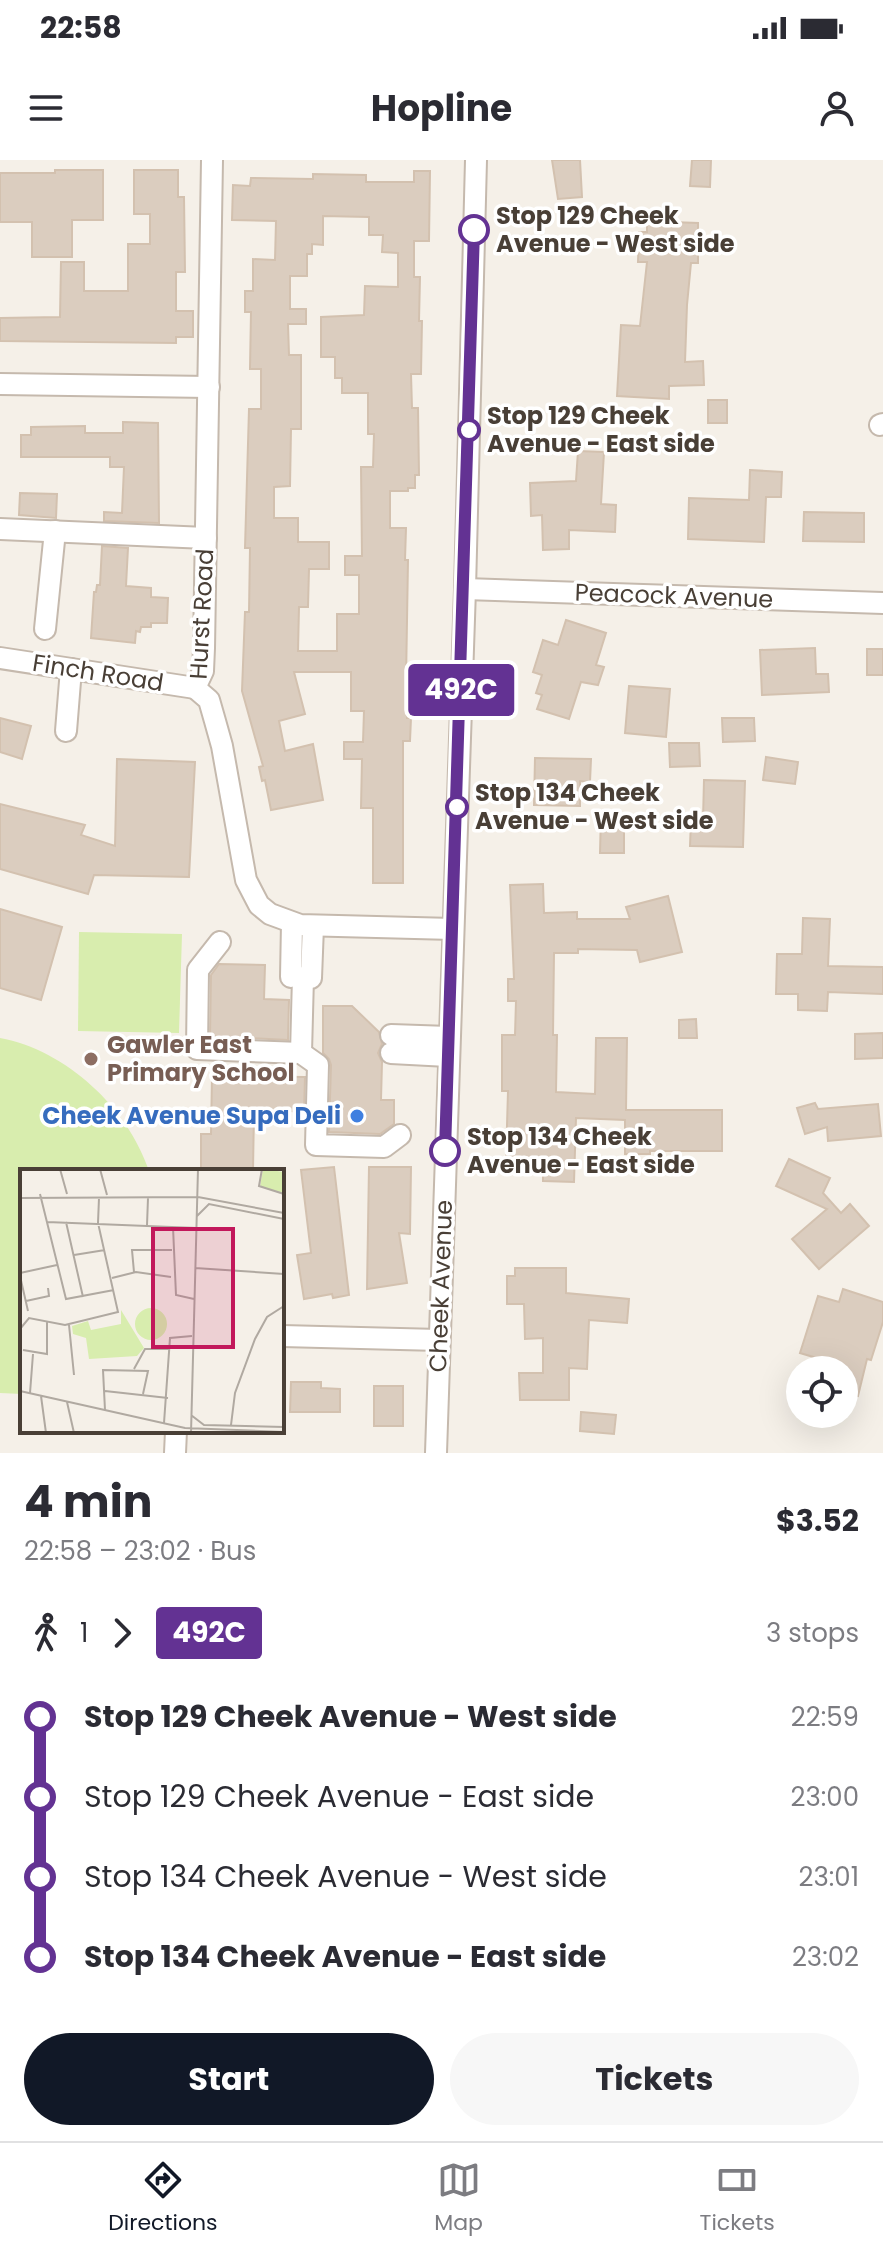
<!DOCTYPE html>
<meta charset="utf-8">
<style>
body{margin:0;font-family:Poppins,sans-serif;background:#f7f7f7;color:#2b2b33;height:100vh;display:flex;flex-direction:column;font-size:30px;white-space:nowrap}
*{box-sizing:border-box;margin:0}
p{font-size:26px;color:#7c7c81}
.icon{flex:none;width:44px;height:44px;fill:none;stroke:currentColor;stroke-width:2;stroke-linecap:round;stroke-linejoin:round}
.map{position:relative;height:1293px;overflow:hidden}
.panel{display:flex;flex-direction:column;background:#fff;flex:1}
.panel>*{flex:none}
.badge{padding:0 16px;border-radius:6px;font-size:28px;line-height:52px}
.tools{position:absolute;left:786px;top:1196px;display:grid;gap:16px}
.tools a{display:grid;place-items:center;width:72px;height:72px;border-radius:50%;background:#fff;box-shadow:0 8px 32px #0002;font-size:40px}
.map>.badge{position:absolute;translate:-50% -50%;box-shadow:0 0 0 4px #fff}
.legs{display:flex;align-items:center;gap:12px;height:88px;padding:0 24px;font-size:26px}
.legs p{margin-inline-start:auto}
.headline{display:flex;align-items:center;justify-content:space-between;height:136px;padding:0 24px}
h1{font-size:44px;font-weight:700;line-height:60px}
.button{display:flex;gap:16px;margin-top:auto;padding:16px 24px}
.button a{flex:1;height:92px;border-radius:48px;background:#111827;color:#fff;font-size:32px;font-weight:700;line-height:92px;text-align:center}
.button a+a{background:#f7f7f7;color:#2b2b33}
ul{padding:0 24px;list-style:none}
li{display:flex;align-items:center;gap:28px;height:80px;font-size:30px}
li i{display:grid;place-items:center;width:12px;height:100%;margin:0 10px;background:currentColor}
li i::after{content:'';width:20px;height:20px;margin:-10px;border:6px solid;border-radius:50%;background:#fff}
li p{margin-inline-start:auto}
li:first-child i{background:linear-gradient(#0000 50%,currentColor 0)}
li:last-child i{background:linear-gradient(currentColor 50%,#0000 0)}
.status{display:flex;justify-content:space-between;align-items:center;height:56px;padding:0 40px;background:#fff;direction:ltr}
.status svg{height:22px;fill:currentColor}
header{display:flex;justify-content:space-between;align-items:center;height:104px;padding:0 24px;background:#fff;font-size:36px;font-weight:700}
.tabs{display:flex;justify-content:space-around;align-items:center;height:112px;border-top:2px solid #e1e1e2;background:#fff;font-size:22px;color:#7c7c81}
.tabs a{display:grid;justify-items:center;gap:4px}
.tabs .current{color:#111827}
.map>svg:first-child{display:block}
</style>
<div class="status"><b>22:58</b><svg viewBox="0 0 49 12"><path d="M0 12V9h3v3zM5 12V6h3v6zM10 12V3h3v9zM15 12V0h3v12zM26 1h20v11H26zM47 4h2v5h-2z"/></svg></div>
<header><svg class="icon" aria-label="menu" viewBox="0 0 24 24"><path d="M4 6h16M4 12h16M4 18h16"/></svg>Hopline<svg class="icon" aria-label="person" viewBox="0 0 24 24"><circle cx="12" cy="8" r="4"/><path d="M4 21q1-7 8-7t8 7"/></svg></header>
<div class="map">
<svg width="883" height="1293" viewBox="0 0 883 1293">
<rect width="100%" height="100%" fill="#f5f0e8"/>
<g fill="#d8edae">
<polygon points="79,772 182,774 179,873 78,871"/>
<path d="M 0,878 C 66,890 128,948 149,1011 L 22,1011 L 22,1234 L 0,1233 Z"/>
</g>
<g fill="#dbcdbf" stroke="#d3c1af" stroke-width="2" fill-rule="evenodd">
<polygon points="552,0 580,0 582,37 558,39"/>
<polygon points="692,0 711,0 710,27 690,26"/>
<polygon points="55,10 103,10 103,60 72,60 72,97 32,97 32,62 0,62 0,13 55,13"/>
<polygon points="134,10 178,10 178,37 184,37 185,112 176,112 176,151 193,151 193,177 176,177 176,183 0,181 0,158 60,157 61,102 84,102 84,131 128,131 128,84 150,84 150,54 134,54"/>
<path d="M 414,11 L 430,11 L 429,81 L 414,81 L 414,117 L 420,117 L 419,161 L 422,161 L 421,214 L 411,214 L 412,248 L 418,248 L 419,315 L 415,315 L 415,328 L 408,328 L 408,331 L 390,331 L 390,368 L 406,368 L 405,400 L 408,400 L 406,522 L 407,558 L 411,558 L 410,581 L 403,581 L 403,723 L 373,723 L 373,648 L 361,648 L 362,599 L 344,599 L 344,582 L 363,582 L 364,551 L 351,551 L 351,512 L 294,512 L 305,554 L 279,561 L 285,591 L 313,584 L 323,640 L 271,650 L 265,620 L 262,621 L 259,607 L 263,606 L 242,531 L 245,452 L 249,452 L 250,388 L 245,388 L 249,249 L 261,249 L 261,209 L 250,209 L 251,152 L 245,152 L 245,131 L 253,131 L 253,99 L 275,100 L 276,61 L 232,60 L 233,25 L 250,26 L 251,18 L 313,19 L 313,14 L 366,15 L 366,22 L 414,22 ZM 323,56 L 369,57 L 369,75 L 383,75 L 382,92 L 398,93 L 398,127 L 365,126 L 364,155 L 321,157 L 321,197 L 335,197 L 335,218 L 342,218 L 342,233 L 368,233 L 368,274 L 374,274 L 373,307 L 361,307 L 362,396 L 345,396 L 345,415 L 359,415 L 359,454 L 337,454 L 337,491 L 298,491 L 299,447 L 308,447 L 309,409 L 329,409 L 329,382 L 298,382 L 298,358 L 274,358 L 274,327 L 290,326 L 291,269 L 301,269 L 301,195 L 289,195 L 288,164 L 306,164 L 306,149 L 290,149 L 290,116 L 307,116 L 307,94 L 312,94 L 312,84 L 323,85 Z"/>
<polygon points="647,55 671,55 671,62 698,63 698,103 691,103 687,145 685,202 703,201 704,225 669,226 669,239 617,236 621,165 640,166 647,102 638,102 639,72 647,72"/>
<rect x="708" y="240" width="19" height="23"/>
<polygon points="123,262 158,263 159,363 104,361 104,352 122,353 124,307 110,307 110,297 21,297 21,275 31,275 31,267 85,266 85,273 123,273"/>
<polygon points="578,291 604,292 601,344 616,345 615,372 569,370 569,389 543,390 542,355 531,356 530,323 576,321"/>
<polygon points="750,310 782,312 781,337 766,337 764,382 688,379 689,338 749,340"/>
<polygon points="20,333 57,334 56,358 19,355"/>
<polygon points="804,352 864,353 864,382 803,381"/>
<polygon points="102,386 128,388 126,426 151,428 151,437 168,438 167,463 151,463 151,467 141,467 140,472 136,471 135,483 91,478 94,432 96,432 97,425 100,425"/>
<polygon points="566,460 606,473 596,505 604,507 598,525 581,522 569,559 537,549 542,535 536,533 542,515 533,512 543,480 558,485"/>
<polygon points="815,488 816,514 828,514 829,532 762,535 760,490"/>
<rect x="867" y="489" width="16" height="26"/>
<polygon points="629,526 670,529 666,577 625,573"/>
<polygon points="0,558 31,566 22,599 0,592"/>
<polygon points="722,558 754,558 755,581 723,582"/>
<polygon points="669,583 699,583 700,606 670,607"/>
<polygon points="766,597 798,602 795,624 763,620"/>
<polygon points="535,598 591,599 590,622 580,621 580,646 534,645"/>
<polygon points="117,599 195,602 189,717 94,715 88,734 0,709 0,644 85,665 81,675 115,686"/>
<polygon points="704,620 745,621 743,687 690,686 691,660 703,660"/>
<polygon points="601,654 624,655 624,693 600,693"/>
<polygon points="543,724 544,753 577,752 577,759 630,759 626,747 668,736 682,792 640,802 637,790 578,789 578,793 554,793 553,875 557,875 556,932 595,934 596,878 627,878 626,950 722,950 722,991 650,991 650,994 625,994 625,960 576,958 574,1022 543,1021 543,1000 506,999 508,931 502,931 502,875 515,875 516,841 508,841 508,819 514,819 510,725"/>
<polygon points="0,749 62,767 41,840 0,828"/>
<polygon points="803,758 830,759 828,806 883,807 883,834 828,832 827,851 798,850 798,834 776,834 777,794 802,794"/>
<polygon points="219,804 265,805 264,839 289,840 288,880 210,876 211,815"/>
<polygon points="323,846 352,846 379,872 382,884 378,893 382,902 381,940 394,940 394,964 380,974 329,972 331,905 329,899 323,893"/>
<polygon points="696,859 697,878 679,878 679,860"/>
<polygon points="883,873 883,898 855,899 855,874"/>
<polygon points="212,916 305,917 304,952 254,949 253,1011 201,1011 201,974 211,974"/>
<polygon points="815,943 818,949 878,944 881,976 828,981 827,967 805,974 797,948"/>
<polygon points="789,999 830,1018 823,1033 841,1053 850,1044 869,1066 819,1109 792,1079 827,1049 776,1026"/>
<polygon points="334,1007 349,1135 333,1138 332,1134 304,1139 297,1095 311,1093 301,1010"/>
<polygon points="369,1007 411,1007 410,1074 399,1073 407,1123 367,1129"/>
<polygon points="515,1108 566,1108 566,1133 629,1139 627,1163 589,1160 587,1209 569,1208 569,1240 520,1240 519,1213 543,1213 543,1178 525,1179 524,1144 507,1144 507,1116 515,1116"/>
<polygon points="843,1129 883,1142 883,1162 871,1200 867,1199 858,1236 844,1232 844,1210 835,1210 837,1204 800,1193 818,1136 839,1142"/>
<polygon points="291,1222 321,1222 321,1228 340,1229 340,1252 290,1252"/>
<rect x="374" y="1226" width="29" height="40"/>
<polygon points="581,1252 616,1255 614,1274 580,1271"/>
</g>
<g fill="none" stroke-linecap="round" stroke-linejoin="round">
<defs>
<g id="minor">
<polyline points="212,0 204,488 203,511 195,528 209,540 215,561 222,586 246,720 259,745 270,754 300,765 453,769"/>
<polyline points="0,224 209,227"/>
<polyline points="880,265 883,264"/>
<polyline points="0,369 206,378"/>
<polyline points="465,429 883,443"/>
<polyline points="45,469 55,371"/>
<polyline points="0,498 195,528"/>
<polyline points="66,571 71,509"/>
<polyline points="220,782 198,810 197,889 301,893"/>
<polyline points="291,817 292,763"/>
<polyline points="303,817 301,893 318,905 316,985 384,987 400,975"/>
<polyline points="311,818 313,766"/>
<polyline points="391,875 449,877"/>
<polyline points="391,893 448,896"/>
<polyline points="282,1176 439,1180"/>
<polyline points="175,1293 176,1271"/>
<polyline points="436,1293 465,429 476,0"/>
</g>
</defs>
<use href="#minor" stroke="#c5b9ad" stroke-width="24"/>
<use href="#minor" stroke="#fff" stroke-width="20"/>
</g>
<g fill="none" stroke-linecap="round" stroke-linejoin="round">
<defs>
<polyline id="line-1" points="445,991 474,70"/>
</defs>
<use href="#line-1" stroke="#fff" stroke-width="18"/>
<use href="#line-1" stroke="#633293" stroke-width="12"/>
</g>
<g fill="#fff" stroke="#633293" stroke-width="4">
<circle cx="474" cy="70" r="14"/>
<circle cx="469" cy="270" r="10"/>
<circle cx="457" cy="647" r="10"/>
<circle cx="445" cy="991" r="14"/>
</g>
<circle fill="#8d6e63" stroke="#fff" stroke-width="3" cx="91" cy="899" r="8"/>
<circle fill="#3f7fe0" stroke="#fff" stroke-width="3" cx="357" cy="956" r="8"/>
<g text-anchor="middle" stroke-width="7" stroke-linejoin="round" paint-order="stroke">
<g font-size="24" font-weight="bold" fill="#493f36" stroke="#fff" text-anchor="start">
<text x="496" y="64">Stop 129 Cheek<tspan x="496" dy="28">Avenue - West side</tspan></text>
<text x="487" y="264">Stop 129 Cheek<tspan x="487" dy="28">Avenue - East side</tspan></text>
<text x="475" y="641">Stop 134 Cheek<tspan x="475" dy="28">Avenue - West side</tspan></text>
<text x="467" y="985">Stop 134 Cheek<tspan x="467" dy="28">Avenue - East side</tspan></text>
</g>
<g font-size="24" fill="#493f36" stroke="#fff">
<text transform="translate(674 436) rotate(2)" y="8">Peacock Avenue</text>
<text transform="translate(202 454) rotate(-87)" y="8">Hurst Road</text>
<text transform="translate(98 513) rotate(9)" y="8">Finch Road</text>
<text transform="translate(441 1126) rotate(-88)" y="8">Cheek Avenue</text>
</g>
<g font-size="24" font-weight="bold" fill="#785e54" stroke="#fff" text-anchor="start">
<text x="107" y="893">Gawler East<tspan x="107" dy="28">Primary School</tspan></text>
</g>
<g font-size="24" font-weight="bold" fill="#366cbe" stroke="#fff" text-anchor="end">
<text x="341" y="964">Cheek Avenue Supa Deli</text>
</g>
</g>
<g transform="translate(20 1009)">
<rect width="264" height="264" fill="#f5f0e8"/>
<path d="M 243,0 L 264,3 L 264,24 L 240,18 ZM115 155a16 16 0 1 1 32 0a16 16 0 1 1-32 0ZM 101,141 L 124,179 L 117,187 L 69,190 L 66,169 L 53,165 L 52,157 L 68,152 L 71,161 L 101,155 Z" fill="#d8edae"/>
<path fill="none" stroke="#b0a9a1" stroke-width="2" d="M 40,0 L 47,25M 80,0 L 87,26M 242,0 L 239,17 L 264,25M 20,25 L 46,130 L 94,121M 0,29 L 178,28 L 264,44M 177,47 L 189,35 L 264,50M 27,53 L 177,59M 46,53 L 63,128M 127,56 L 128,29M 153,58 L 156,126 L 174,130M 54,86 L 85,81M 175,99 L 264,105M 114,103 L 112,81 L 152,81M 0,104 L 37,96M 0,107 L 8,142M 92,109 L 116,103 L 151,108M 6,132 L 29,127 L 28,119M 49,156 L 54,206M 0,160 L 9,149 L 45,156 L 98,143 L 78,54 L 79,29M 3,181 L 27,185 L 27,153M 114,200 L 125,180 L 149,180M 0,222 L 165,259 L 264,263M 85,222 L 148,229M 10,224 L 13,185M 21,227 L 26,264M 47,233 L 54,264M 85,241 L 83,201 L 128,202 L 123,225M 171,246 L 184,256 L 264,258M 144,254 L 150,169 L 172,167M 211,256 L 215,224 L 235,170 L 247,148 L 264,137M 171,264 L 178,0"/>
<path fill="#c2185b" fill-opacity="0.15" stroke="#c2185b" stroke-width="4" d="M 133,60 L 213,60 L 213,178 L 133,178 Z"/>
<rect width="264" height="264" fill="none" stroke="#493f36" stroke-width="4"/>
</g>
</svg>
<div class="tools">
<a><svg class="icon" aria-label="locate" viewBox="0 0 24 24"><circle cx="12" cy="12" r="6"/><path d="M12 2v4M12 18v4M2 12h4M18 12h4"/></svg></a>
</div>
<b class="badge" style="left:461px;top:530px;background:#633293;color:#fff">492C</b>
</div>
<section class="panel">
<div class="headline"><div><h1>4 min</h1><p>22:58 – 23:02 · Bus</p></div><b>$3.52</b></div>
<div class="legs"><svg class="icon" aria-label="walk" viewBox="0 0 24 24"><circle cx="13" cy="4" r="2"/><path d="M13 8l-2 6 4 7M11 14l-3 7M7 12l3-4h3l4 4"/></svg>1<svg class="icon" aria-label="forward" viewBox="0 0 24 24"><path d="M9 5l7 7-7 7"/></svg><b class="badge" style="background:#633293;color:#fff">492C</b><p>3 stops</p></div>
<ul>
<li><i style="color:#633293"></i><b>Stop 129 Cheek Avenue - West side</b><p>22:59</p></li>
<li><i style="color:#633293"></i><span>Stop 129 Cheek Avenue - East side</span><p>23:00</p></li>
<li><i style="color:#633293"></i><span>Stop 134 Cheek Avenue - West side</span><p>23:01</p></li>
<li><i style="color:#633293"></i><b>Stop 134 Cheek Avenue - East side</b><p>23:02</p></li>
</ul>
<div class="button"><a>Start</a><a>Tickets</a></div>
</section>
<nav class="tabs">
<a class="current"><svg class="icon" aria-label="directions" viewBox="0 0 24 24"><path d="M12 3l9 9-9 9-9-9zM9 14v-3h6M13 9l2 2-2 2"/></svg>Directions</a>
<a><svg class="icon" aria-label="map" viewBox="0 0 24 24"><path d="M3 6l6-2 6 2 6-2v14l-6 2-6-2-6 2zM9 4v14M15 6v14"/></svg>Map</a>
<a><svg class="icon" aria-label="tickets" viewBox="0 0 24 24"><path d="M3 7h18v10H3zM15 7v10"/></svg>Tickets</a>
</nav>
